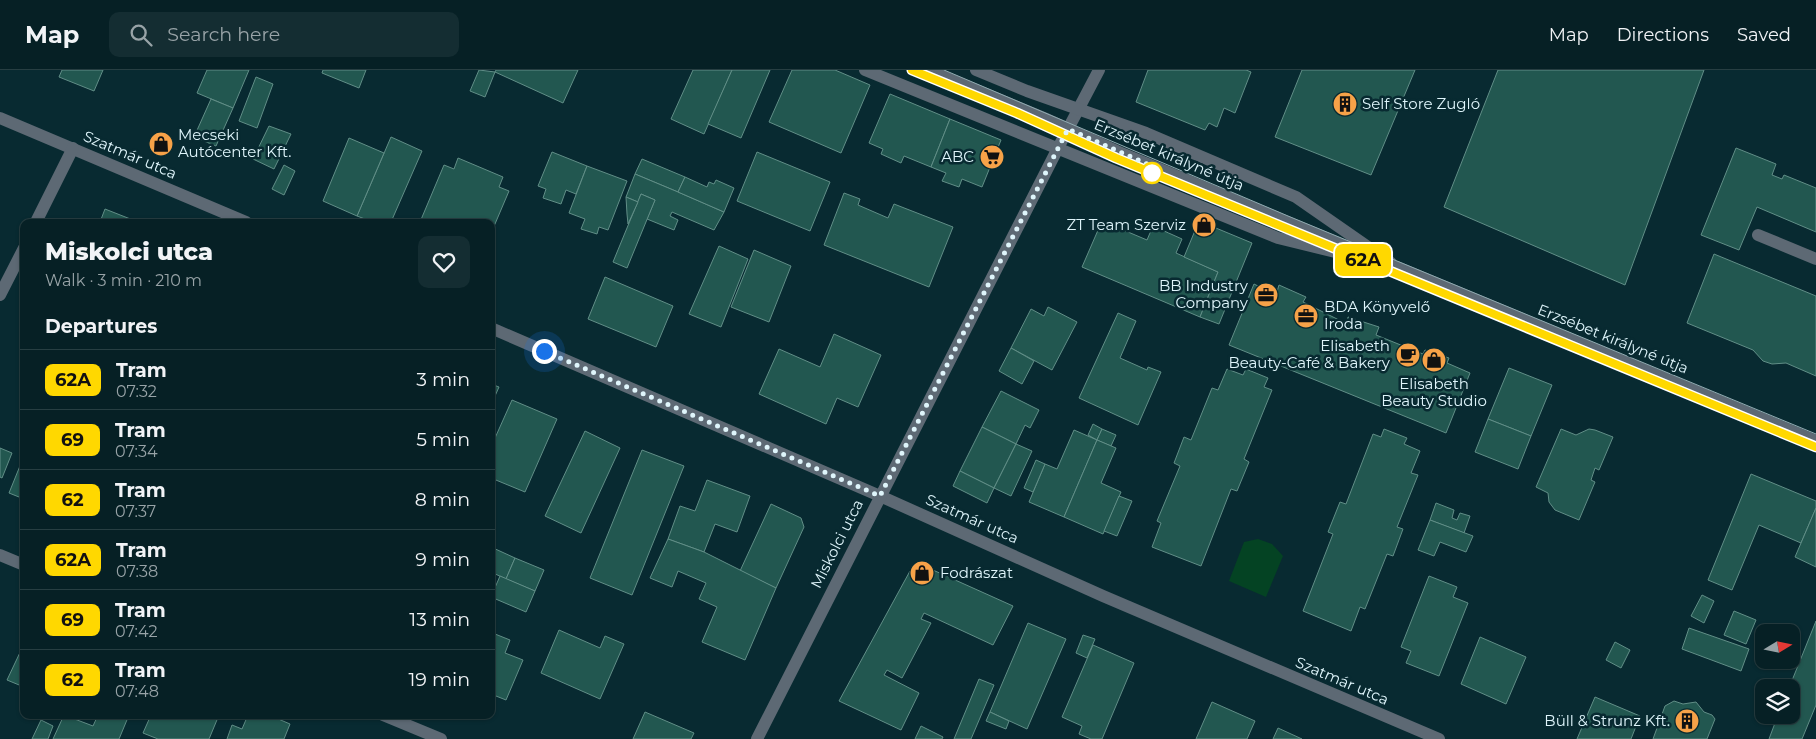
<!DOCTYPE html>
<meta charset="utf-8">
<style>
body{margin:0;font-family:Montserrat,sans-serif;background:#142d32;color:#f1f3f6;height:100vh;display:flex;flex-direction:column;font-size:19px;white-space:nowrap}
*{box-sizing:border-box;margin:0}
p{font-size:16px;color:#98a3a7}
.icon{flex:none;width:28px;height:28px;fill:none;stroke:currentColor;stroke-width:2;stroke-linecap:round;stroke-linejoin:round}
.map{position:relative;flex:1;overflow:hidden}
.sheet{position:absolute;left:20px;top:149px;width:475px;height:500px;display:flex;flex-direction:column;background:#062025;border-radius:10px;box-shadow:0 1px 4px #0004,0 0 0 1px #273e42}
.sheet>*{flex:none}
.badge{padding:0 10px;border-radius:8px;font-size:18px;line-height:32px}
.needle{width:32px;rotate:80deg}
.controls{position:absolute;left:1755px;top:554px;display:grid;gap:10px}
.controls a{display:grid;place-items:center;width:45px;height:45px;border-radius:10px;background:#062025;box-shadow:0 1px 4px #0004,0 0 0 1px #273e42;font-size:25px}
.you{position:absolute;width:25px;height:25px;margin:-12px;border:4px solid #fff;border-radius:50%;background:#1a73e8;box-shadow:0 0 0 8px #1a73e833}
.map>.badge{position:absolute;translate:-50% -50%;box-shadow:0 0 0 2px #fff}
h2{padding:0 25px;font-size:19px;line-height:45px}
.round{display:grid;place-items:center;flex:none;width:52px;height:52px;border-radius:10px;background:#142d32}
.overview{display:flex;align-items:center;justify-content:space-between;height:85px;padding:0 25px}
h1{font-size:24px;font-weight:800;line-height:38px}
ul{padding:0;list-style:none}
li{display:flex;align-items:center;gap:15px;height:60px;padding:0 25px;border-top:1px solid #273e42}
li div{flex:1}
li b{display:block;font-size:19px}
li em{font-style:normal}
li .badge{min-width:55px;font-weight:700;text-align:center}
header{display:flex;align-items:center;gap:30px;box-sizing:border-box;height:70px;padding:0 25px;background:#062025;border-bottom:1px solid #273e42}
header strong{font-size:24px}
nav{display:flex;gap:28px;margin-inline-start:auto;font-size:18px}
.search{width:350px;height:45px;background:#142d32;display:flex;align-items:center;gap:12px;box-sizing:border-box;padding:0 18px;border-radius:10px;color:#98a3a7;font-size:19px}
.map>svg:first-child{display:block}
</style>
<header>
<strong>Map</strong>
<div class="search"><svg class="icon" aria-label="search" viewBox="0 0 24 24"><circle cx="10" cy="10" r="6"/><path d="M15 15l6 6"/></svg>Search here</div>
<nav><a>Map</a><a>Directions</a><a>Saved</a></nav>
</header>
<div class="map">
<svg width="1816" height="669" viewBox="0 0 1816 669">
<rect width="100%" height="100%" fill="#082a31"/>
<polygon fill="#044323" points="1258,469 1272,474 1283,486 1266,527 1229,511 1244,472"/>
<g fill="#225750" stroke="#618e87">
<polygon points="62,0 103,0 94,21 59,7"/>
<polygon points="207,0 249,0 233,38 197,23"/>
<polygon points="323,0 366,0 359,18 322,3"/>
<polygon points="479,0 495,2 485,27 470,21"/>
<polygon points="496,0 578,0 563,33 495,2"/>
<polygon points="693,0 732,0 704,64 671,49"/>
<polygon points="732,0 770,0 741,68 708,54"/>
<polygon points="792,0 835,0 870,15 841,83 769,52"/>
<polygon points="1148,0 1246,0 1251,2 1235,43 1224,38 1217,57 1209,53 1205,60 1136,32"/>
<polygon points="1302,0 1415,0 1371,105 1275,67"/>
<polygon points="1498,0 1704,0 1625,215 1444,137"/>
<polygon points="256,7 273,14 257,58 239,51"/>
<polygon points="890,24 950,49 931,97 904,86 901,93 881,84 883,79 869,73"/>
<polygon points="211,29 233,38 216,76 194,67"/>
<polygon points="950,49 1001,70 982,117 962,109 959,117 942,111 946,103 931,97"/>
<polygon points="269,56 291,64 274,99 253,89"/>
<polygon points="391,67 422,81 391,152 373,152 357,146"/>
<polygon points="349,68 384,83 357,146 323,131"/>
<polygon points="1736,78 1776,94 1772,105 1782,109 1784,105 1816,118 1816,162 1757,137 1739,180 1701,165"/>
<polygon points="552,82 587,96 576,124 566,120 561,134 543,128 546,119 538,116"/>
<polygon points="757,82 830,112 810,161 737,131"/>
<polygon points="458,88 503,107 499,117 509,121 492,161 491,152 420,152 444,95 454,99"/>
<polygon points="642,89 685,107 678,122 635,104"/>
<polygon points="284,95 295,101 284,125 272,119"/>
<polygon points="587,96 627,111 608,160 599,157 597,164 581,159 585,149 569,143"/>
<polygon points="635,104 678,122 724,142 714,160 672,142 670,146 678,150 674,160 647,149 655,130 641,124 638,132 626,127"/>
<polygon points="685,107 707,117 709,112 714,114 716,110 734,118 724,142 678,122"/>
<polygon points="844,123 860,129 858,135 888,148 894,134 953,157 929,217 824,175"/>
<polygon points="641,124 655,130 627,198 613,192"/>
<polygon points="626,127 638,132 628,154 627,144"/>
<polygon points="105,139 138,152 100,152"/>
<polygon points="1102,151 1147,170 1153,156 1182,169 1176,183 1218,202 1200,247 1082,197"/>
<polygon points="1199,151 1252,173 1219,254 1200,247 1218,202 1184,187"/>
<polygon points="719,176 748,189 721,257 689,244"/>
<polygon points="754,180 791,196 769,252 731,237"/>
<polygon points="1714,184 1816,226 1816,306 1786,293 1772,294 1763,291 1753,280 1687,253"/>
<polygon points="605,207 673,236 656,277 588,249"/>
<polygon points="1254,214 1276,225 1279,215 1306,227 1303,232 1347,254 1348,247 1379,257 1376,265 1423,284 1425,280 1449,288 1447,293 1470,303 1446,363 1229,275"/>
<polygon points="1048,237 1077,252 1052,300 1011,278 1031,239 1044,246"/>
<polygon points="1118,243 1136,251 1120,288 1147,300 1148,297 1161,302 1138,355 1079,328"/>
<polygon points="834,264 881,285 858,337 837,328 826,354 759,324 779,279 820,297"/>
<polygon points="1011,278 1034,291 1022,314 999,301"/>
<polygon points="1509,298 1552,315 1531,366 1488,349"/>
<polygon points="1227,299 1243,305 1246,299 1268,308 1264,317 1272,320 1244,389 1249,392 1237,421 1231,419 1201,496 1152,477 1161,453 1157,451 1180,396 1174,393 1184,367 1191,370 1212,318 1218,320"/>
<polygon points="491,314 499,317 491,335"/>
<polygon points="1001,321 1039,340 1030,358 1025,355 1016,374 982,357"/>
<polygon points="512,330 557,349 525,422 491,408 491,377"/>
<polygon points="1488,349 1531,366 1518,399 1475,382"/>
<polygon points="1093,354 1102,359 1097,370 1088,365"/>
<polygon points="982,357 1016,374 994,418 960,401"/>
<polygon points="1102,359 1116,365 1111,376 1097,370"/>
<polygon points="1384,359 1407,368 1404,374 1420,381 1411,403 1418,405 1397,457 1403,459 1393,486 1387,484 1365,539 1360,537 1351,561 1303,541 1333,464 1328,462 1340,432 1346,434 1373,364 1381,367"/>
<polygon points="1561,359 1576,365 1589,359 1595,360 1613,367 1599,400 1595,398 1591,410 1595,412 1579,450 1555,440 1549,432 1548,423 1536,417"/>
<polygon points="1074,360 1097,370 1064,447 1029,432 1045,394 1057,399"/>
<polygon points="585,361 620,378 581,463 545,446"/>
<polygon points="1097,370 1116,378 1101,413 1121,422 1103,464 1064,447"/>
<polygon points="1016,374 1032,381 1011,426 994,418"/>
<polygon points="0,378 12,383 2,408 0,407"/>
<polygon points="642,380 684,396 632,525 590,508"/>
<polygon points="24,386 24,429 9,423"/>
<polygon points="1036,390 1045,394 1033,422 1024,418"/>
<polygon points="960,401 994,418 987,433 953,416"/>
<polygon points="1751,404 1816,431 1816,438 1801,473 1759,455 1732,520 1708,510"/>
<polygon points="707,410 750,426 737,462 715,454 704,482 668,469 680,436 695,441"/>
<polygon points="1119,426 1132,431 1117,466 1104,461"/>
<polygon points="1436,433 1454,440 1452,448 1457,450 1460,443 1470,446 1464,463 1430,450"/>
<polygon points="771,434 801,448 804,457 776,518 740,501"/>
<polygon points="1816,438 1816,497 1795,487"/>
<polygon points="1430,450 1473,466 1466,482 1440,472 1434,486 1418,480"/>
<polygon points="668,469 704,482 776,518 745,590 702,572 717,537 699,529 706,513 678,501 672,517 650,508"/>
<polygon points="491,477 515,488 506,509 491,502"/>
<polygon points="515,488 544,500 535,521 506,509"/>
<polygon points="924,496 1013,536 993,575 924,543 921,549 931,553 902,608 887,600 884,605 919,623 901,660 839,631 910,501"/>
<polygon points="500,506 535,521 526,542 491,527"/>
<polygon points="1429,506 1457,517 1453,527 1468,533 1439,606 1406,593 1411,581 1401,577"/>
<polygon points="1702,525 1714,531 1704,553 1691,546"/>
<polygon points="1734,541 1756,550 1746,574 1724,565"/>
<polygon points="1816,551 1816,635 1802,669 1769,669 1778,645 1791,645 1791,618 1789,618"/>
<polygon points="1028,553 1066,569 1027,659 990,642"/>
<polygon points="1689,558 1749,579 1741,601 1682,579"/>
<polygon points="559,560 600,578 605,566 624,574 600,629 541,603"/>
<polygon points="495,564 510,570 505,583 523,590 506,630 491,624 491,572"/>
<polygon points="1083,565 1095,569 1087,588 1076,583"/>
<polygon points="1480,567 1526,587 1506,634 1461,614"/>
<polygon points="1615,572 1630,580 1621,598 1606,590"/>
<polygon points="24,574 24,617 7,610"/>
<polygon points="1093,575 1134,593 1102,669 1091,669 1079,664 1082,656 1062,647"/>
<polygon points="979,609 994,615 971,669 954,669"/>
<polygon points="1595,627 1640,646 1631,669 1577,669"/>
<polygon points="1674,631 1683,634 1696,632 1704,642 1712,645 1715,649 1707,669 1653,669 1665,636"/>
<polygon points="1212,632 1255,651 1247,669 1196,669"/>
<polygon points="645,642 694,663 691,669 633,669"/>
<polygon points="990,642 1009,651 1006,659 986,651"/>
<polygon points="64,645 93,656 98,645 129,645 119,669 53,669"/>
<polygon points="151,645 219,645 209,669 158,669 143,663"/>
<polygon points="248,645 269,645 290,654 284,669 227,669 232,655 242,659"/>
<polygon points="41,650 53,656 48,669 32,669"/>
<polygon points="921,656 943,667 942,669 915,669"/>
<polygon points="1278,658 1302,669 1273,669"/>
</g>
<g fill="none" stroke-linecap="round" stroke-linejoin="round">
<g stroke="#5d6974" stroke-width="12">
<polyline points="928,0 1044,48 1119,82 1372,187"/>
<polyline points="1758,165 1816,189"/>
</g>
<g stroke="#5d6974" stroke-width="12">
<polyline points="0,48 246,152"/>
<polyline points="1058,78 1099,0"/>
<polyline points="36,152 73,78"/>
<polyline points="0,225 24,178"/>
<polyline points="491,258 880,426 1103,526 1439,669"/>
<polyline points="0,485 24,495"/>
<polyline points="383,645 441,669"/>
</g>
<g stroke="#5d6974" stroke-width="12">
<polyline points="865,0 1278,168 1397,197 1816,371"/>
<polyline points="976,0 1027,21 1146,63 1296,127 1391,193"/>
<polyline points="757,669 1058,78"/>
</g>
<g stroke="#90abb1" stroke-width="1">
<polyline points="912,0 1017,43 1116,88 1816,377"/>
<polyline points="944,0 1288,146 1816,364"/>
</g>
</g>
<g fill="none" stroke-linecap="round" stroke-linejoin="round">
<defs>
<polyline id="line" points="912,0 1017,43 1116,88 1816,377"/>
</defs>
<use href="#line" stroke="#fff" stroke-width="11"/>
<use href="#line" stroke="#ffd800" stroke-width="8"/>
<polyline stroke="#dff5fb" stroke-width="5" stroke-dasharray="0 9" points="544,281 880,426 1068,59 1154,97 1152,103"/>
</g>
<defs>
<symbol id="building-disc" viewBox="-11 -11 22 22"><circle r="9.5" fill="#f7a248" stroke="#082a31"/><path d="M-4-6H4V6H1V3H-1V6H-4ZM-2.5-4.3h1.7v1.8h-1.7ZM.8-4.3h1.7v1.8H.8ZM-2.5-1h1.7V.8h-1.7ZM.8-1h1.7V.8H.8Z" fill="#111"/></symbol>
<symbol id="shop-disc" viewBox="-11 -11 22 22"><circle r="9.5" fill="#f7a248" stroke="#082a31"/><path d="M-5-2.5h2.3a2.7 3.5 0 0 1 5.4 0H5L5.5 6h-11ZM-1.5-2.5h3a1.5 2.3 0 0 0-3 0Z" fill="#111"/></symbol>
<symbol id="supermarket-disc" viewBox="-11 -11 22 22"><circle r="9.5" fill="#f7a248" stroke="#082a31"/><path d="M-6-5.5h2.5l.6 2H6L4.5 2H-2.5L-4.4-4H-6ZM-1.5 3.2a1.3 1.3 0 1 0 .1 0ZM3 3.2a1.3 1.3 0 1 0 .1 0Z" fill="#111"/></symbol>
<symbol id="office-disc" viewBox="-11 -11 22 22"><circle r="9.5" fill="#f7a248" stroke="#082a31"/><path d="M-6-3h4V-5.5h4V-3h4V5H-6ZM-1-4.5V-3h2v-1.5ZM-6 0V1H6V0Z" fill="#111"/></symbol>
<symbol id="cafe-disc" viewBox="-11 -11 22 22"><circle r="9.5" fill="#f7a248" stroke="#082a31"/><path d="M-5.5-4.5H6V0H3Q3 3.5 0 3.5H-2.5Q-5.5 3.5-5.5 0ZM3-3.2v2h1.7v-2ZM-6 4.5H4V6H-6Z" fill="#111"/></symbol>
</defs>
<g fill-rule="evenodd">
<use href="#building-disc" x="1331" y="20" width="28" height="28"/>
<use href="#shop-disc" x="147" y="60" width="28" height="28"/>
<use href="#supermarket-disc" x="978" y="73" width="28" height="28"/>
<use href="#shop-disc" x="1190" y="141" width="28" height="28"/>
<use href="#office-disc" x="1252" y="211" width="28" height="28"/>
<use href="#office-disc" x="1292" y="232" width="28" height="28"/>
<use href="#cafe-disc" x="1394" y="271" width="28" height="28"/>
<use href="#shop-disc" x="1420" y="276" width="28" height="28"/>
<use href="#shop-disc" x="908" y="489" width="28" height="28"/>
<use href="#building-disc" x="1673" y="637" width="28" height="28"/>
</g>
<circle fill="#fff" stroke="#ffd800" stroke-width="2.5" cx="1152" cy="103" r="10"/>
<g text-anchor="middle" stroke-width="5" stroke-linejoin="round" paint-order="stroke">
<g font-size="15" fill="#dff5fb" stroke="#082a31" text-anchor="end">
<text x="1362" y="39" text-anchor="start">Self Store Zugló</text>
<text x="178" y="70" text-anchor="start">Mecseki<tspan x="178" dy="17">Autócenter Kft.</tspan></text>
<text x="974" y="92">ABC</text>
<text x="1186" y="160">ZT Team Szerviz</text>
<text x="1248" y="221">BB Industry<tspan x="1248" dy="17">Company</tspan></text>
<text x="1324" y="242" text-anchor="start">BDA Könyvelő<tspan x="1324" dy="17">Iroda</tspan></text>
<text x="1390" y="281">Elisabeth<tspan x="1390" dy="17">Beauty-Café &amp; Bakery</tspan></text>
<text x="1434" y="319" text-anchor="middle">Elisabeth<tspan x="1434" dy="17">Beauty Studio</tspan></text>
<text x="940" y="508" text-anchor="start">Fodrászat</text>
<text x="1670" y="656">Büll &amp; Strunz Kft.</text>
</g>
<g font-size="15" fill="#dff5fb" stroke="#082a31">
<text transform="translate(130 85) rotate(23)" y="5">Szatmár utca</text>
<text transform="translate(1169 85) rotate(23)" y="5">Erzsébet királyné útja</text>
<text transform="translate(1613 269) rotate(22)" y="5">Erzsébet királyné útja</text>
<text transform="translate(972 449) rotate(24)" y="5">Szatmár utca</text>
<text transform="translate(837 474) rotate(-63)" y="5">Miskolci utca</text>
<text transform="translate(1342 611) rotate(23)" y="5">Szatmár utca</text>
</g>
</g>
</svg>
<div class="controls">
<a><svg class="needle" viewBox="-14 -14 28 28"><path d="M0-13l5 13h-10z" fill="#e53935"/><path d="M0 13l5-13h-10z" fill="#98a3a7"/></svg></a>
<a><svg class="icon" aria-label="layers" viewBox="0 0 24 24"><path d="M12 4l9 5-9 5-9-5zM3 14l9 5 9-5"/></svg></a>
</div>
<div class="you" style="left:544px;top:281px"></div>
<b class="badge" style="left:1363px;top:190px;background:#ffd800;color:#111">62A</b>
<section class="sheet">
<div class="overview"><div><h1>Miskolci utca</h1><p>Walk · 3 min · 210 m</p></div><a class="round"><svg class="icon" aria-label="heart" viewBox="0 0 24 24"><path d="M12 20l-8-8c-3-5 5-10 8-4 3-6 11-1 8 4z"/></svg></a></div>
<h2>Departures</h2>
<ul>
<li><span class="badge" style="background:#ffd800;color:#111">62A</span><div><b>Tram</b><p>07:32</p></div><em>3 min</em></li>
<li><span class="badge" style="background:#ffd800;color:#111">69</span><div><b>Tram</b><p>07:34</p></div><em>5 min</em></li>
<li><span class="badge" style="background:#ffd800;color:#111">62</span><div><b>Tram</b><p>07:37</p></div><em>8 min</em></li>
<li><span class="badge" style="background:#ffd800;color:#111">62A</span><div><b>Tram</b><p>07:38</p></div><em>9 min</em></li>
<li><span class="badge" style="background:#ffd800;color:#111">69</span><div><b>Tram</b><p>07:42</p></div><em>13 min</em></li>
<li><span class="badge" style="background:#ffd800;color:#111">62</span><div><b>Tram</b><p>07:48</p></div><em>19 min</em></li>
</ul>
</section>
</div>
